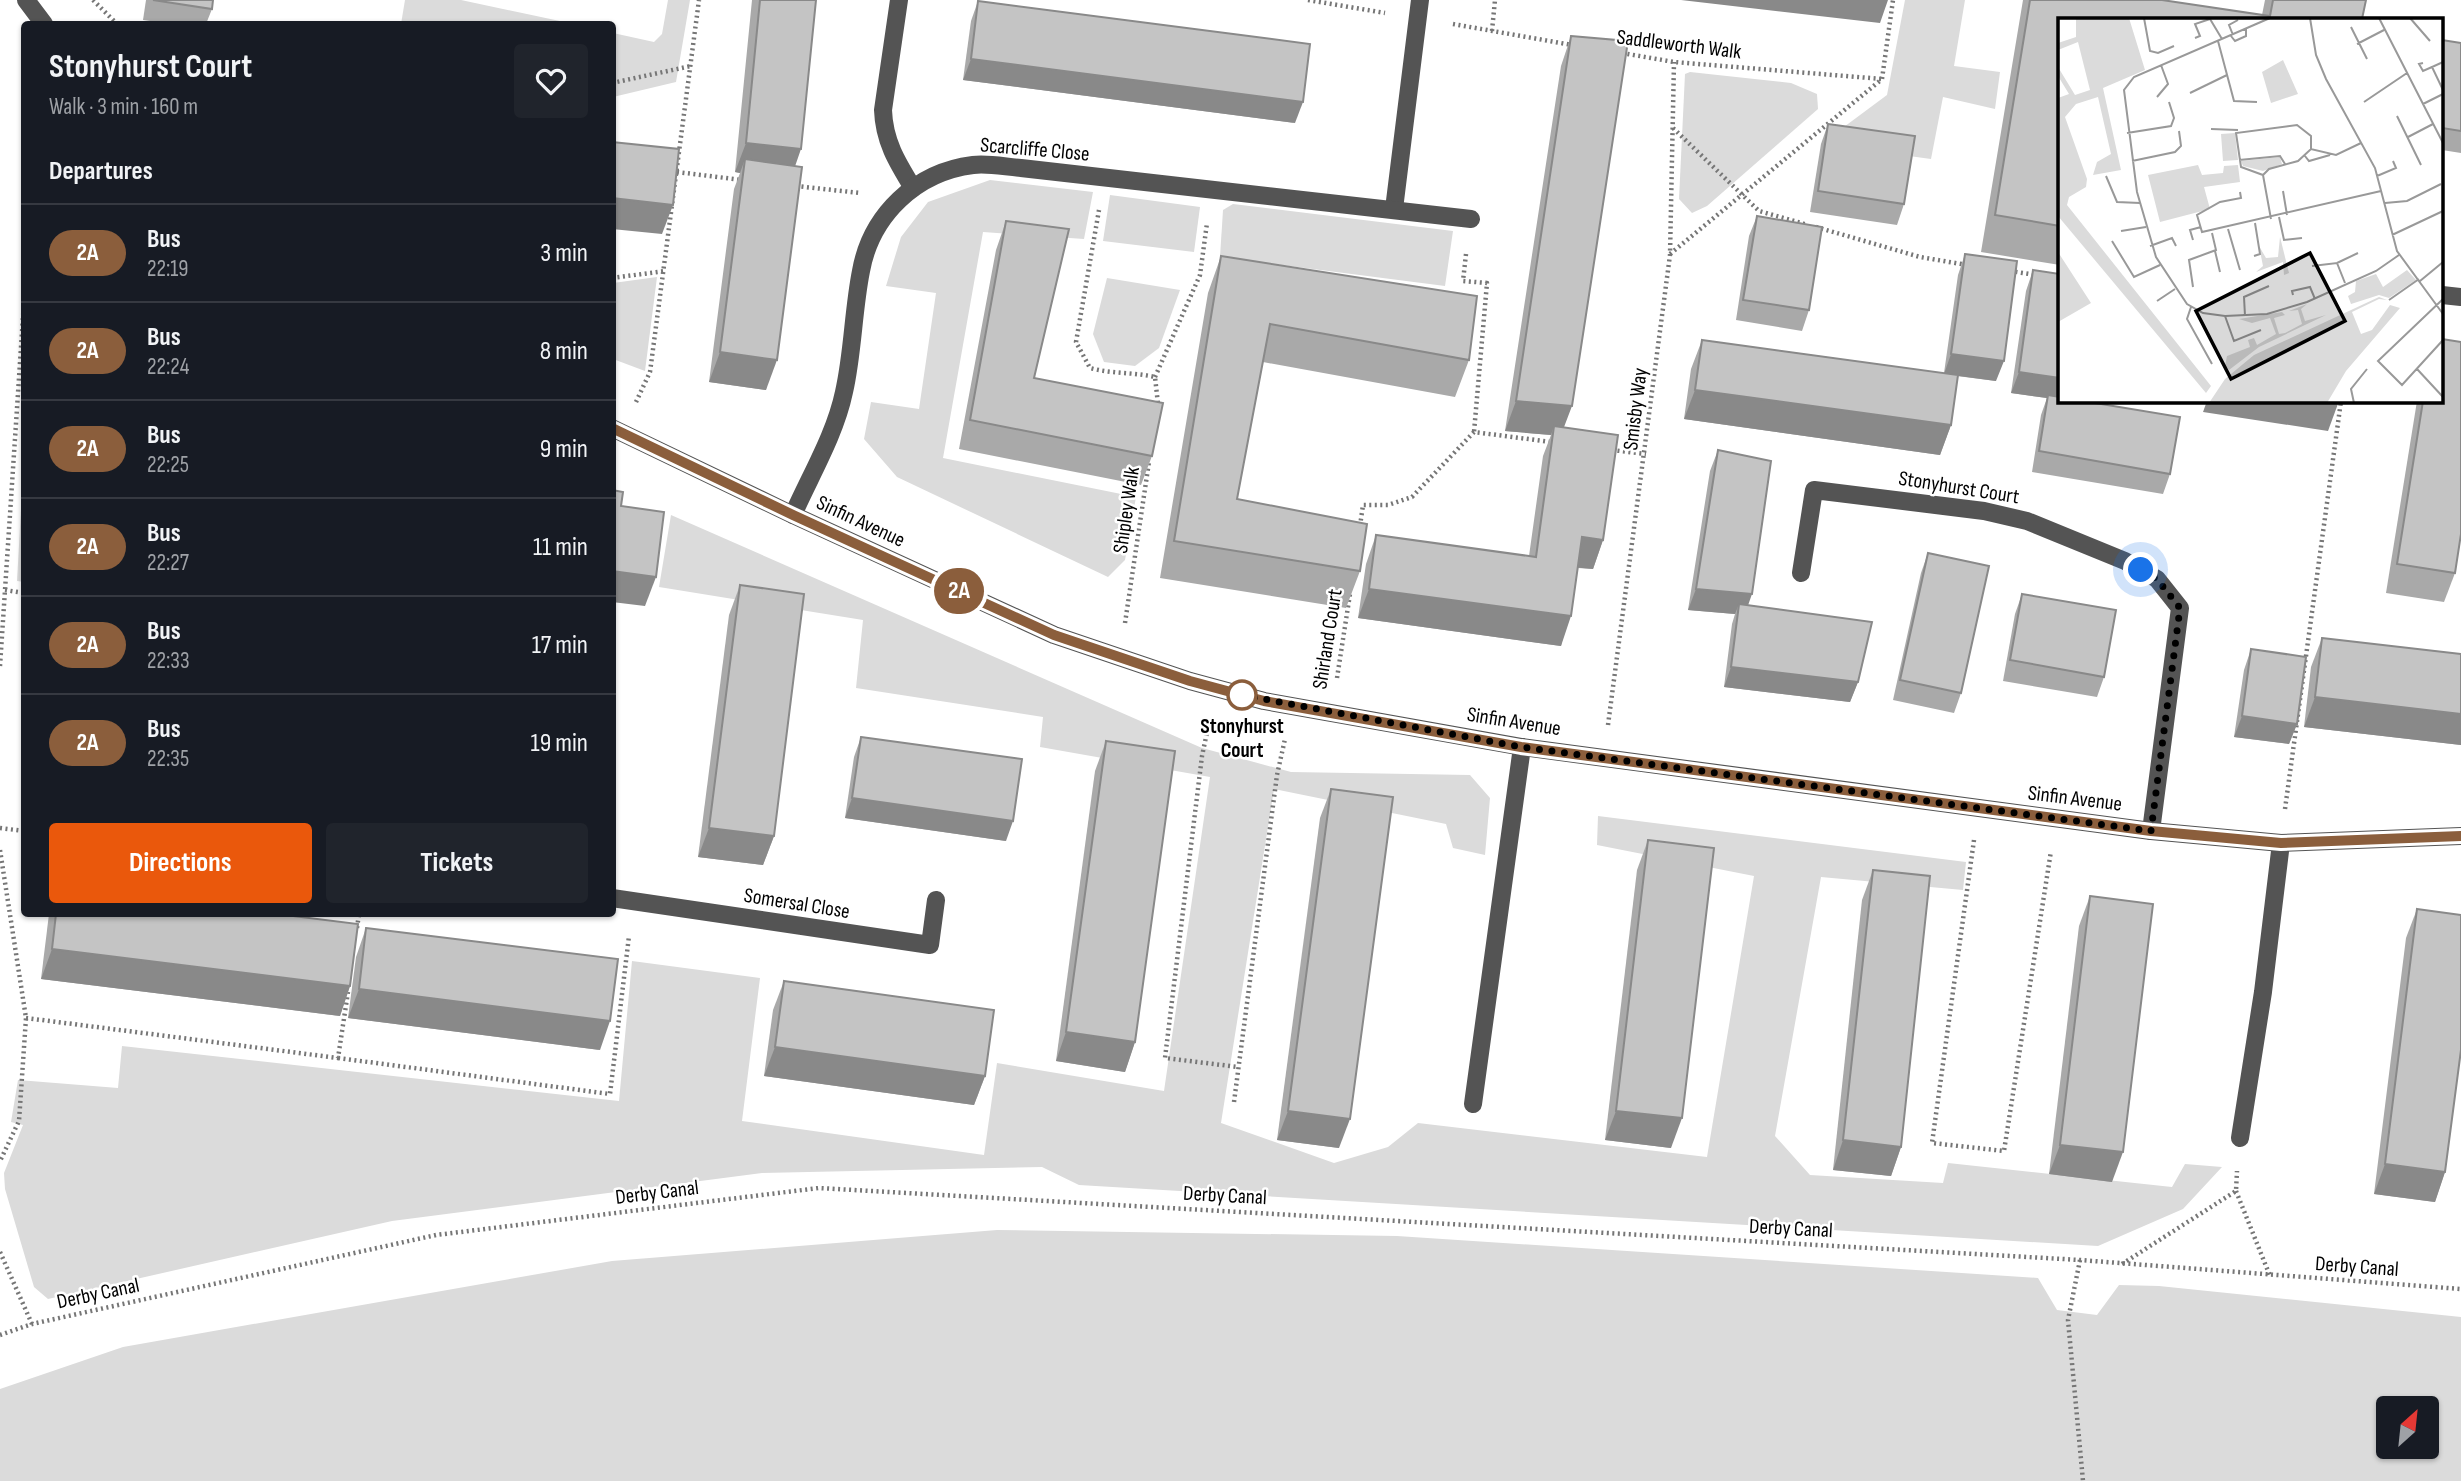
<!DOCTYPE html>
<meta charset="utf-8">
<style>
body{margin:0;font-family:"Sofia Sans Condensed",sans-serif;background:#20242c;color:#f1f3f6;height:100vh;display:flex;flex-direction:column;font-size:26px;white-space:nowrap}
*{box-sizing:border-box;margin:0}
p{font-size:23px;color:#9ea1a6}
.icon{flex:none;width:38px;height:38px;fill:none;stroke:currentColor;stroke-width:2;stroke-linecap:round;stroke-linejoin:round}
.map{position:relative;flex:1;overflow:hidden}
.details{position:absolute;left:21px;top:21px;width:595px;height:896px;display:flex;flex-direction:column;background:#171b24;border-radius:7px;box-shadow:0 2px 5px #0004}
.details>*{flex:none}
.badge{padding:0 14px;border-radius:23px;font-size:24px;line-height:46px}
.needle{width:46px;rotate:27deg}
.tools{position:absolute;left:2376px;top:1396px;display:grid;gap:14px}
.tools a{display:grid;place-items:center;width:63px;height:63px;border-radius:7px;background:#171b24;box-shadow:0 2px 5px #0004;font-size:35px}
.you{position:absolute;width:35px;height:35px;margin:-18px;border:5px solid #fff;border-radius:50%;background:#1a73e8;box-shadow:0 0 0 10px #1a73e833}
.map>.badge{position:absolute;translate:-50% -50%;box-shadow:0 0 0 4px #fff}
h2{padding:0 28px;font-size:26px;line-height:63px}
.round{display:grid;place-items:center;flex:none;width:74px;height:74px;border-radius:7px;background:#20242c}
.overview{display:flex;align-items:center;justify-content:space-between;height:119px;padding:0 28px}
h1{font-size:33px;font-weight:700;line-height:52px}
.primary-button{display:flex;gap:14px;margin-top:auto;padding:14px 28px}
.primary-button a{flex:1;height:80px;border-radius:7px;background:#ea580c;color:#fff;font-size:28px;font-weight:700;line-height:80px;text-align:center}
.primary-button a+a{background:#20242c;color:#f1f3f6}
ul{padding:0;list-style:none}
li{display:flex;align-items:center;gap:21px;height:98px;padding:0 28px;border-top:2px solid #363941}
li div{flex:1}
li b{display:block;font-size:26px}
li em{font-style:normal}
li .badge{min-width:77px;font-weight:700;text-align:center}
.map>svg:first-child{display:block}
</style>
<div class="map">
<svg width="2461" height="1481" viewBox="0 0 2461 1481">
<rect width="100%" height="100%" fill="#fff"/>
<g fill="#dbdbdb" fill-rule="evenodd">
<polygon points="405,0 461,0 574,24 401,24"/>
<polygon points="668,0 690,0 676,82 613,97 613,33 654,42 662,34"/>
<polygon points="1905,0 1965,0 1954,66 2000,72 1995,109 1943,97 1931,159 1821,144 1887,95"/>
<polygon points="1690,72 1791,83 1817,94 1818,109 1707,206 1692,213 1679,199 1685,74"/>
<polygon points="990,180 1093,192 1084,239 983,232 943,458 1136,497 1125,560 1108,577 897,477 864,439 871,402 919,409 936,293 886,286 901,237 928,202"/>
<polygon points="1110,195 1200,207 1194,252 1103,241"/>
<polygon points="1233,204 1453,231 1445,286 1220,257 1223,210"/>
<polygon points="657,277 645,371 613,359 613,283"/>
<polygon points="1107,278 1180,290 1159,348 1135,366 1104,362 1093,334"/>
<polygon points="24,455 24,582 17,581"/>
<polygon points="671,515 1202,748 1291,772 1470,775 1490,798 1485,855 1453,848 1446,824 1274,789 1221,1123 1334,1163 1388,1147 1418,1123 1707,1157 1754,876 1597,845 1598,816 1966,862 1963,890 1821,877 1775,1136 1810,1175 1943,1183 1948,1163 2172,1187 2185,1164 2222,1167 2183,1209 2098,1246 1079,1185 1042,1167 762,1173 392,1221 48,1299 34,1287 5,1189 4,1173 23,1125 11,1122 18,1080 118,1088 122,1046 619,1101 632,961 760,978 742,1121 984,1155 997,1063 1164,1091 1210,777 1040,747 1043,717 856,688 863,620 659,587"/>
<path d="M 997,1230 L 1397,1236 L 2038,1278 L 2057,1310 L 2097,1315 L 2119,1285 L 2159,1286 L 2461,1317 L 2461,1481 L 0,1481 L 0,1389 L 123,1347 L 612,1261 ZM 2389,1409 L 2427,1409 L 2427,1447 L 2389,1447 Z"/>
</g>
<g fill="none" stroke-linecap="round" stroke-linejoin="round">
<g stroke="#767676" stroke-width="4.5" stroke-dasharray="2 3.5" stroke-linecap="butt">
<polyline points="93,0 117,24"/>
<polyline points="1308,0 1385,13"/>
<polyline points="1453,24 1572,45"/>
<polyline points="1492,31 1495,0"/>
<polyline points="1622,53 1674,62 1882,79"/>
<polyline points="612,83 691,66"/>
<polyline points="1673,128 1759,211 1808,225"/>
<polyline points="677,172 742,180"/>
<polyline points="796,186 860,193"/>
<path d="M 1099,210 L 1076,342 L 1090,368 C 1112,374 1133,372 1155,377 L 1158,404"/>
<polyline points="1816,227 1920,257 1967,265"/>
<polyline points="1466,254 1463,281 1487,283 1474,432"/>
<polyline points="1670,254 1882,79 1893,0"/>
<polyline points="2010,271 2036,275"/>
<polyline points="612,278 665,271"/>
<polyline points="1155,377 1200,275 1207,223"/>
<polyline points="636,402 650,372 699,0"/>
<polyline points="1612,450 1646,454"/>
<polyline points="1360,526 1363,505 1388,505 1412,497 1474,432 1551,442"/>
<polyline points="5,590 24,593"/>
<polyline points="1125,623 1149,462"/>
<polyline points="0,666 24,302"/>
<polyline points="1337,678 1350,594"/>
<polyline points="1209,723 1202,756 1165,1058 1238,1067"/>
<polyline points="1608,725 1670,255 1674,62"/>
<polyline points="2285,809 2341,401"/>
<polyline points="0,828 24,831"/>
<polyline points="1974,840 1932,1143 2004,1151 2051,851"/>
<polyline points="0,850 26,1018 19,1121 0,1161"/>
<polyline points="357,928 359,914"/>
<polyline points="26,1018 338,1058 348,992"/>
<polyline points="338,1058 610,1094 629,936"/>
<polyline points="1234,1102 1277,775 1285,739"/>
<polyline points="2236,1191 2270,1276"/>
<polyline points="0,1252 32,1324"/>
<polyline points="2080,1260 2068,1320 2083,1481"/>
<polyline points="2122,1264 2236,1191 2237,1171"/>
<polyline points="0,1335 32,1324 436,1235 819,1188 2080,1260 2461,1289"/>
</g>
<g stroke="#545454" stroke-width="18">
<polyline points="26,0 44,24"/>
<path d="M 899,0 L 883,110 C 884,141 897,162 913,188"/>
<polyline points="1394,209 1420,0"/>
<polyline points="2442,295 2461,297"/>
<polyline points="612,428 793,515 1054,635 1190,681 1264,701 1522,747 2151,831 2281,843 2461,836"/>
<path d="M 793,515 C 810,476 835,435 844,392 C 853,353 853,311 861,271 C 871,215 916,172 973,165 C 988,163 1006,167 1021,168 L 1471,219"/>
<polyline points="1801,573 1814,490 1984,511 2027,521 2125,561 2157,579 2180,608 2151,831"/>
<polyline points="612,898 930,945 936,900"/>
<polyline points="1473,1104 1522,747"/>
<polyline points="2240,1138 2263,992 2281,843"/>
</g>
</g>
<g fill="#a9a9a9">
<polygon points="146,0 213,0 212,9 206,24 171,24 143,20"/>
<polygon points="752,0 816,0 766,390 709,382 734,189 740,173 735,172"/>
<polygon points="2023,0 2162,0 2262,15 2265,0 2366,0 2362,19 2060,19 2060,265 1981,252"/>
<polygon points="978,1 1295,123 963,80 971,21"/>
<polygon points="1571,36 1564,428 1603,540 1593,569 1578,568 1561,646 1358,618 1366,564 1376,535 1529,556 1543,456 1551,435 1505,431 1561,66"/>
<polygon points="2442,40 2461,43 2461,153 2442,150"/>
<polygon points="1828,124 1904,204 1897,225 1810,212 1821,144"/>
<polygon points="1757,216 1809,310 1802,331 1736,320 1749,236"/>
<polygon points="1006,221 1034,378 1152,456 1141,485 959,449 996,250"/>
<polygon points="1965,254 1996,381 1957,376 1951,425 1940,455 1684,419 1691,369 1702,340 1944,373 1958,275"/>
<polygon points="1221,256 1469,360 1455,397 1263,362 1237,499 1360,571 1346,608 1160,578 1208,293"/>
<polygon points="2033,270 2060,274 2060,401 2170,474 2163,494 2032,472 2041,415 2047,398 2011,393 2026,291"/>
<polygon points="2417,401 2442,401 2455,573 2444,602 2386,593"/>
<polygon points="1718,450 1748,605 1858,682 1850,702 1724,687 1732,624 1735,614 1688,610 1710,471"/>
<polygon points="1928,553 1961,693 1954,713 1893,700 1921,573"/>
<polygon points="740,585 774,836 763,865 698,857 729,615"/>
<polygon points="2022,594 2104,677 2097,697 2003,681 2015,614"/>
<polygon points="2322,638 2461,654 2461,745 2304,727 2311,667"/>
<polygon points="2251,649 2297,724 2289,744 2234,737 2244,670"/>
<polygon points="861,737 1006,841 845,818 854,757"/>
<polygon points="1106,741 1135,1042 1125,1072 1056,1061 1095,771"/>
<polygon points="1331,789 1339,1148 1277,1140 1320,818"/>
<polygon points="1648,840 1671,1148 1605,1140 1637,870"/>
<polygon points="1873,870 1901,1147 1891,1176 1833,1170 1862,900"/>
<polygon points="2090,896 2112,1182 2049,1174 2079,926"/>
<polygon points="2417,909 2445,1172 2435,1202 2374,1194 2406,938"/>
<polygon points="49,914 277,914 350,986 340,1016 41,979"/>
<polygon points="366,928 600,1050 348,1018 356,957"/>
<polygon points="784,981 985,1076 974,1105 764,1076 773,1010"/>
</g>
<g fill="#898989">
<polygon points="1681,0 1888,0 1880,23"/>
<polygon points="971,59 1303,102 1295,123 963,80"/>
<polygon points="746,143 801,149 791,178 745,159 740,173 735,172"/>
<polygon points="612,198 673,205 662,234 612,229"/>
<polygon points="720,352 777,360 766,390 709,382"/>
<polygon points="1951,354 2004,361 1996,381 1944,374"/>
<polygon points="2019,372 2060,378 2060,396 2059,399 2048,395 2047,398 2011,393"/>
<polygon points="1695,390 1951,425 1940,455 1684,419"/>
<polygon points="1516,401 1572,406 1561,435 1554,426 1551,435 1505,431"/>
<polygon points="2207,401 2339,401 2328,431 2203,412"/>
<polygon points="1582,537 1603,540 1593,569 1571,567"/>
<polygon points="612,571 656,577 645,606 612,602"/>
<polygon points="1369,589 1571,616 1561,646 1358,618"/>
<polygon points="1696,589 1752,594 1745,614 1739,604 1735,614 1688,610"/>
<polygon points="1731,667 1858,682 1850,702 1724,687"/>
<polygon points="2315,697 2461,714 2461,745 2304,727"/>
<polygon points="2242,716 2297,724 2289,744 2234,737"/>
<polygon points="852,798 1013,821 1006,841 845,818"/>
<polygon points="709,828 774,836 763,865 698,857"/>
<polygon points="52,949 350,986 340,1016 41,979"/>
<polygon points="359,989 610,1021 600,1050 348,1018"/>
<polygon points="1066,1032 1135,1042 1125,1072 1056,1061"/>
<polygon points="775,1047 985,1076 974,1105 764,1076"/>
<polygon points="1288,1111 1350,1119 1339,1148 1277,1140"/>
<polygon points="1616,1111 1682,1118 1671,1148 1605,1140"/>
<polygon points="1843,1140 1901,1147 1891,1176 1833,1170"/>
<polygon points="2060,1145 2123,1152 2112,1182 2049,1174"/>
<polygon points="2385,1164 2445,1172 2435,1202 2374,1194"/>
</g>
<g fill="#c4c4c4" stroke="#898989" stroke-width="2">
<polygon points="153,0 213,0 212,9"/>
<polygon points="760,0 816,0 801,149 746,143"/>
<polygon points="2030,0 2162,0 2270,16 2273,0 2366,0 2362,19 2060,19 2060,226 1995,215"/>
<polygon points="978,1 1310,44 1303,102 971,59"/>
<polygon points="1571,36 1628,41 1572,406 1516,401"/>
<polygon points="2442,40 2461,43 2461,131 2442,128"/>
<polygon points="1828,124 1915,136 1904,204 1818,191"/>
<polygon points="612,142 679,149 673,205 612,198"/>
<polygon points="745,159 802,167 777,360 720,352"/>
<polygon points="1757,216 1822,227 1809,310 1743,300"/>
<polygon points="1006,221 1069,229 1034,378 1163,403 1152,456 970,420"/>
<polygon points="1965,254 2017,261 2004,361 1951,354"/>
<polygon points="1221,256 1477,296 1469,360 1270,324 1237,499 1367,524 1360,571 1174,541"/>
<polygon points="2033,270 2060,274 2060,378 2019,372"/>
<polygon points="2442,339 2461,342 2461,534 2455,573 2397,564 2423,401 2442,401"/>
<polygon points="1702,340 1958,375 1951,425 1695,390"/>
<polygon points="2048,395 2060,397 2060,401 2083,401 2180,417 2170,474 2039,451"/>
<polygon points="1554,426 1618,435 1603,540 1582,537 1571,616 1369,589 1376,535 1536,557"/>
<polygon points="1718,450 1771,461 1752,594 1696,589"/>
<polygon points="612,490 623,492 621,506 664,512 656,577 612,571"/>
<polygon points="1928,553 1989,566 1961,693 1900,680"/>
<polygon points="740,585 804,594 774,836 709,828"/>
<polygon points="2022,594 2116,610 2104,677 2010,660"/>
<polygon points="1739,604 1872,622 1858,682 1731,667"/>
<polygon points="2322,638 2461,654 2461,714 2315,697"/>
<polygon points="2251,649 2306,657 2297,724 2242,716"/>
<polygon points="861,737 1022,759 1013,821 852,798"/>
<polygon points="1106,741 1175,751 1135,1042 1066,1032"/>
<polygon points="1331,789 1393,797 1350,1119 1288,1111"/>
<polygon points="1648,840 1714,848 1682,1118 1616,1111"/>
<polygon points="1873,870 1930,876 1901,1147 1843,1140"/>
<polygon points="2090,896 2153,904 2123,1152 2060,1145"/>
<polygon points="2417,909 2461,915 2461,1050 2445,1172 2385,1164"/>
<polygon points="56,914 277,914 358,924 350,986 52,949"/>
<polygon points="366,928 618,959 610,1021 359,989"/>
<polygon points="784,981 994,1010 985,1076 775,1047"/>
</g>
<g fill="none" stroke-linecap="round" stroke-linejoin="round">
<defs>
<polyline id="line" points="612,428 793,515 1054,635 1190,681 1264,701 1521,747 2151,831 2281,843 2461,836"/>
</defs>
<use href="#line" stroke="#fff" stroke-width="16"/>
<use href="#line" stroke="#8b5e3c" stroke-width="10"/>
<polyline stroke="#000" stroke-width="7" stroke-dasharray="0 12.6" points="1242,695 1521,747 2151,831 2180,608 2157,579 2141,570"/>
</g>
<circle fill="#fff" stroke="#8b5e3c" stroke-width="3.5" cx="1242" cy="695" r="14"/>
<g text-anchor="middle" stroke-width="5" stroke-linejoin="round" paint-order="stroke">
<g font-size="21" fill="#000" stroke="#fff">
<text transform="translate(1679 44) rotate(7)" y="7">Saddleworth Walk</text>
<text transform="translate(1035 149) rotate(5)" y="7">Scarcliffe Close</text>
<text transform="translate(1635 409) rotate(-83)" y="7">Smisby Way</text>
<text transform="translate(1959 487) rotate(9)" y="7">Stonyhurst Court</text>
<text transform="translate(1126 510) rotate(-82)" y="7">Shipley Walk</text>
<text transform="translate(861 521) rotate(25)" y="7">Sinfin Avenue</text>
<text transform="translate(1327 639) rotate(-81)" y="7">Shirland Court</text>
<text transform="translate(1514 721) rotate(9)" y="7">Sinfin Avenue</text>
<text transform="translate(2075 798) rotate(7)" y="7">Sinfin Avenue</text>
<text transform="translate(797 903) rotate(9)" y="7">Somersal Close</text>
<text transform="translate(657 1192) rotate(-7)" y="7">Derby Canal</text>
<text transform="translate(1225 1195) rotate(3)" y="7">Derby Canal</text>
<text transform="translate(1791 1228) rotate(3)" y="7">Derby Canal</text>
<text transform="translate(2357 1266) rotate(4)" y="7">Derby Canal</text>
<text transform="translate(98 1293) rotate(-12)" y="7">Derby Canal</text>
</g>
<g font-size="21" font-weight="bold" fill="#000" stroke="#fff">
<text x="1242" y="733">Stonyhurst<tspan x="1242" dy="24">Court</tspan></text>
</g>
</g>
<g transform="translate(2058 18)">
<rect width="385" height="385" fill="#fff"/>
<path d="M 18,0 L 71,0 L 87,52 L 45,70 L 63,152 L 35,157 L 39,144 L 53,136 L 40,79 L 18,86 L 7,99 L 29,161 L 28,169 L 11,179 L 9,187 L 153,368 L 148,375 L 0,198 L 0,80 L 11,76 L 0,58 L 0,49 L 17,77 L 32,72 L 20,24 L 0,32 L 0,25 L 18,19 ZM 225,42 L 240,76 L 213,85 L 204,54 ZM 177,115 L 180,142 L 165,143 L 163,116 ZM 222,139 L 224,146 L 205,153 L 185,148 L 183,143 ZM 140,147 L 144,157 L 165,155 L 166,148 L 180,147 L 182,164 L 146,169 L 152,191 L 102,204 L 90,157 ZM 222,219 L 231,255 L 226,257 L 225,244 L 198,254 L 205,248 L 201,228 L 208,240 L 220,239 ZM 0,234 L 33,285 L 0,304 ZM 349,252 L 358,262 L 331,280 L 321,277 L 293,286 L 290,278 L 297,274 L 298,263 L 318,256 L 325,269 ZM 321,279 L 329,282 L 321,281 L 294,294 L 303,316 L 314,312 L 332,287 L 342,290 L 288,353 L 269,385 L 151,385 L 167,361 L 196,337 ZM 249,286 L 243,291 L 247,303 L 268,297 L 201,329 L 171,352 L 167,348 L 169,338 L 192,329 L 190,322 L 196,320 L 199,327 L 218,316 L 212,300 L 194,305 L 181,301 L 224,294 L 227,297 L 216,300 L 221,316 L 227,315 L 244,306 L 240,292 L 231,293 Z" fill="#dbdbdb"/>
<path fill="none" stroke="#999" stroke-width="2" d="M 86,0 L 92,33 L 100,35 L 116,28M 212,0 L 76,59 L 66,72 L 79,174 L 98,239 L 129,286 L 145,295 L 167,298 L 209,296 L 249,284 L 318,253 L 341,237M 252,0 L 258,37 L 268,61 L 317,150 L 339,233 L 385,296M 321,0 L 385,125M 352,0 L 372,23M 293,9 L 309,41M 175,17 L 171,7 L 180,2M 173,18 L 177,23 L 188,18 L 188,11M 137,20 L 142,18 L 137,6 L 152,1 L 164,21M 160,23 L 176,83 L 199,84M 299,26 L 326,12M 385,44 L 374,49 L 385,72M 365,45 L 361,46 L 365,53 L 374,49M 132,75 L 169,57M 99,79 L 110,66 L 103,47M 306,84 L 349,55M 365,86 L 385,76M 339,98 L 363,147M 153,111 L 180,112M 69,115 L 113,108 L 116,100 L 111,84M 350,119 L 375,106M 253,131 L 253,118 L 239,107 L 178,115 L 183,149 L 205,157 L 211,151 L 240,143 L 253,131 L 278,137 L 303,125M 247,138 L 251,143 L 272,137M 181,142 L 222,138 L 227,146M 74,143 L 117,134 L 123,128 L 121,113M 205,157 L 213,201M 48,158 L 59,184 L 82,185M 319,158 L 338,150 L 335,143M 225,173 L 229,197M 182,174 L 183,180 L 162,184 L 139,197 L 144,214 L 323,173M 327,185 L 349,183 L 383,166M 221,199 L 226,222 L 244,220M 170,211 L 182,252M 63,213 L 88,209M 334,217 L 385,193M 135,222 L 132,212 L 143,209M 54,223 L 76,259 L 102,247M 92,228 L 114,220 L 118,228M 157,233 L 162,254M 196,238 L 202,236 L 197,205M 279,245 L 300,235M 254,248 L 279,245 L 287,265M 362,263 L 385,244M 135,269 L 131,242 L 158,232 L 154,215M 235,277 L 234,273 L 252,269 L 257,281M 385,281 L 320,343 L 344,367 L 385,322M 331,282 L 361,261M 99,283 L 117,271M 133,289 L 129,301 L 154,346M 167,298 L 176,323 L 203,312M 187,298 L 186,279 L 211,268M 359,351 L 385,379M 296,385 L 293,371 L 309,351"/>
<path fill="#000" fill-opacity="0.15" stroke="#000" stroke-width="3.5" d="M 252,235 L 287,303 L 173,361 L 138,293 Z"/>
<rect width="385" height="385" fill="none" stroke="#000" stroke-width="3.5"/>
</g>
</svg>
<div class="tools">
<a><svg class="needle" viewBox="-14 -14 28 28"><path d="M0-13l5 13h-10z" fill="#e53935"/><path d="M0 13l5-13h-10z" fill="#9ea1a6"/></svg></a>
</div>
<div class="you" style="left:2141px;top:570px"></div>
<b class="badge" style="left:959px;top:591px;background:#8b5e3c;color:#fff">2A</b>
<section class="details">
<div class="overview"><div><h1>Stonyhurst Court</h1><p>Walk · 3 min · 160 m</p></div><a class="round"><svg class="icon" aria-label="heart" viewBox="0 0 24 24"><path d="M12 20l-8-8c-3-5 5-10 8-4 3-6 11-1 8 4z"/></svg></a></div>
<h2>Departures</h2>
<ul>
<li><span class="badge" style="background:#8b5e3c;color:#fff">2A</span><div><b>Bus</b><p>22:19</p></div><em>3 min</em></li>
<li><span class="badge" style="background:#8b5e3c;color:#fff">2A</span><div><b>Bus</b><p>22:24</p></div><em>8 min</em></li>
<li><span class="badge" style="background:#8b5e3c;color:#fff">2A</span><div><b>Bus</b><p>22:25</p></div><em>9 min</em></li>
<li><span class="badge" style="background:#8b5e3c;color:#fff">2A</span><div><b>Bus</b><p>22:27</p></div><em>11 min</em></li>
<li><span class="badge" style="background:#8b5e3c;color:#fff">2A</span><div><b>Bus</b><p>22:33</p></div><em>17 min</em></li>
<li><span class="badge" style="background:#8b5e3c;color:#fff">2A</span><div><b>Bus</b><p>22:35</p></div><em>19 min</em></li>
</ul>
<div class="primary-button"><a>Directions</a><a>Tickets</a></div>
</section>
</div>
